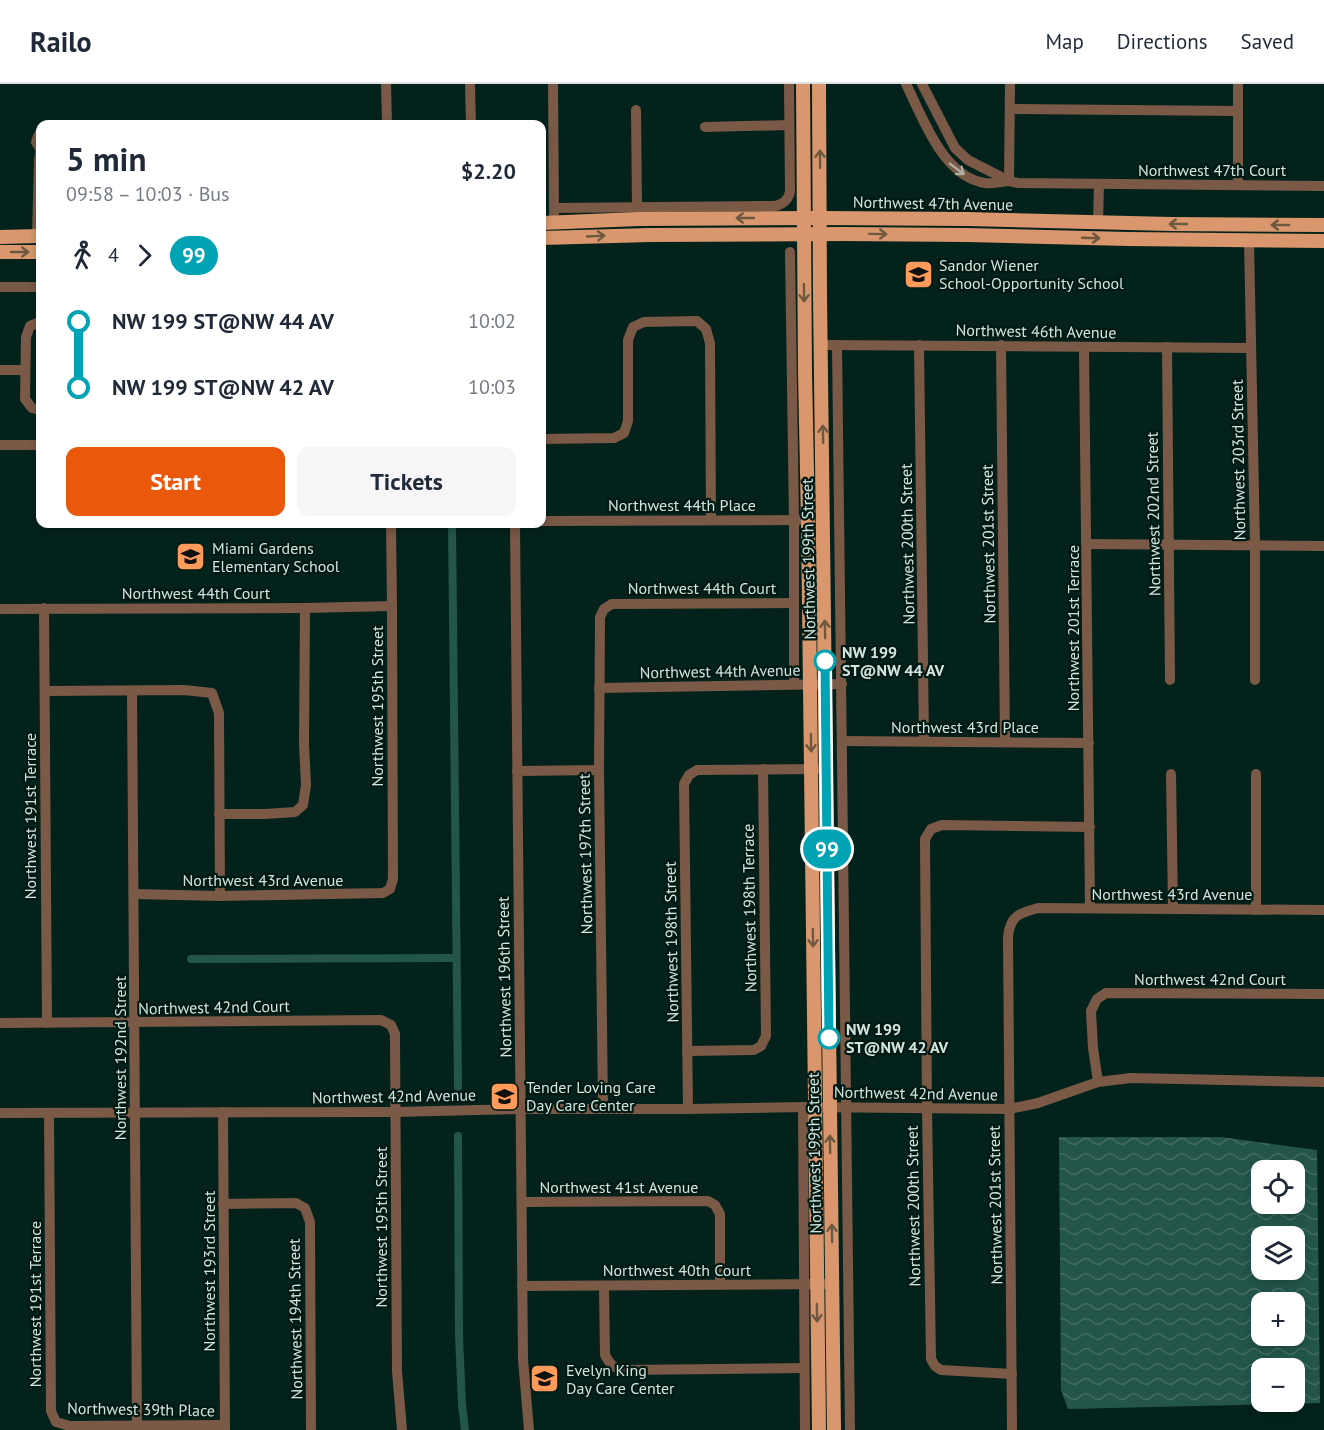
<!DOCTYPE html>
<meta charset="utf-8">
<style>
body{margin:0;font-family:"PT Sans",sans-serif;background:#f6f6f7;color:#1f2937;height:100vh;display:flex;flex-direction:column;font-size:22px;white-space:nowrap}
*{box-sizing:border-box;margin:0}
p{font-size:20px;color:#747a83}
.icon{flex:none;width:33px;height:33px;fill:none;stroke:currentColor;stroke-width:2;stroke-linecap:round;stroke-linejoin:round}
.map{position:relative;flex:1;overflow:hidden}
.side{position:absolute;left:36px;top:36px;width:510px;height:408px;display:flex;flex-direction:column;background:#fff;border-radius:12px;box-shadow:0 3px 9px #0003}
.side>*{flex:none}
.badge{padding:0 12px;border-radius:20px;font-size:21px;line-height:39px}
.buttons{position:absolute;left:1251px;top:1076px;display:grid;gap:12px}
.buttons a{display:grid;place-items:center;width:54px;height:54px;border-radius:12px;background:#fff;box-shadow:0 3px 9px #0003;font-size:30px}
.map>.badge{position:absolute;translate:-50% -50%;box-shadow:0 0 0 3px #fff}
.legs{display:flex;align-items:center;gap:9px;height:66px;padding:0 30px;font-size:20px}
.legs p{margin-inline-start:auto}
.overview{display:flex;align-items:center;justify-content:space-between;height:102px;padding:0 30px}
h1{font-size:33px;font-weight:700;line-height:45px}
.button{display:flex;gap:12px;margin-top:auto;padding:12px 30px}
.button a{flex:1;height:69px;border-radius:12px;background:#ea580c;color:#fff;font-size:24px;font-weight:700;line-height:69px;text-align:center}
.button a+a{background:#f6f6f7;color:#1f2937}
ul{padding:0 30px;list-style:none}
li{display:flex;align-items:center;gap:21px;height:66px;font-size:22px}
li i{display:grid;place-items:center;width:9px;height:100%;margin:0 8px;background:currentColor}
li i::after{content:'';width:15px;height:15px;margin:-8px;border:4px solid;border-radius:50%;background:#fff}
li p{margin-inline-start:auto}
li:first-child i{background:linear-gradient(#0000 50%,currentColor 0)}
li:last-child i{background:linear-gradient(currentColor 50%,#0000 0)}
header{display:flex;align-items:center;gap:36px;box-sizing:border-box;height:84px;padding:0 30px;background:#fff;border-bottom:2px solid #e0e1e3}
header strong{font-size:28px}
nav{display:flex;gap:33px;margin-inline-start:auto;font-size:21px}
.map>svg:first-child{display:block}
</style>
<header>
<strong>Railo</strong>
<nav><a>Map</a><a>Directions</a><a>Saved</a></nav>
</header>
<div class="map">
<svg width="1324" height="1346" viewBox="0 0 1324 1346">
<defs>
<pattern id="water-waves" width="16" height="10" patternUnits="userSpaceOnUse" patternTransform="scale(1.5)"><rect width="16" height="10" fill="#23554b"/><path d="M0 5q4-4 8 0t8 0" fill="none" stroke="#426d65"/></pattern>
</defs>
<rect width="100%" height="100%" fill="#03221c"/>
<path fill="url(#water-waves)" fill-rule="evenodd" d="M 1059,1053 L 1221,1053 L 1317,1066 L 1320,1319 L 1068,1325 L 1061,1306 ZM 1262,1086 L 1294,1086 L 1294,1119 L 1262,1119 ZM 1262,1152 L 1294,1152 L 1294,1185 L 1262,1185 ZM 1262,1218 L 1294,1218 L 1294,1251 L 1262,1251 ZM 1262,1284 L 1294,1284 L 1294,1317 L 1262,1317 Z"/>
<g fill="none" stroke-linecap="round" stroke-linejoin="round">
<g stroke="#23554b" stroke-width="8">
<polyline points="452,440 458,1003"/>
<polyline points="191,875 456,874"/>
<polyline points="458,1052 459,1252 462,1321 465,1346"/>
</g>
<g stroke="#7a5946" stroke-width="10">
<polyline points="386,0 387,40"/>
<polyline points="553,0 554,130"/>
<path d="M 906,0 C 923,34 943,93 985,99 C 993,100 1001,98 1009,97"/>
<polyline points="922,0 955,64 968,76 1009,97 1018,99 1324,102"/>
<polyline points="1238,0 1238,101"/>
<polyline points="470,2 471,40"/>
<polyline points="1010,25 1238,27"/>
<polyline points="636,26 637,123"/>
<polyline points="705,43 789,41"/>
<polyline points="40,49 38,52 36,58 40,65"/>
<polyline points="1009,97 1010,0"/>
<path d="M 554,124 L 775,122 C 784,120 788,116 790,108 L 789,0"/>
<polyline points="1098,139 1099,100"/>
<polyline points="37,152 39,76 40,69"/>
<polyline points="1249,156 1255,461 1255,596"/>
<polyline points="790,168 794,436 794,600"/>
<polyline points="0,203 40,203"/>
<polyline points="40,238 30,242 26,253 25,315 32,324 40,326"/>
<polyline points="822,261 1251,264"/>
<polyline points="837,261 850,1346"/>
<polyline points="919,261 924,657"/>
<polyline points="1001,261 1005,658"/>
<polyline points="1084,263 1090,824"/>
<polyline points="1167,263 1170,596"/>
<polyline points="0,286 25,286"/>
<polyline points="542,355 614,354 624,349 628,337 628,256 633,243 644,238 697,237 706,245 710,259 711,436"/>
<polyline points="0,361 40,361"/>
<polyline points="542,437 799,436"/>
<polyline points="515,440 523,1275 529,1346"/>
<polyline points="1087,460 1324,462"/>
<polyline points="44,524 47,939"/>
<polyline points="0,525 305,524 392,522"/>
<polyline points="599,604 842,600"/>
<polyline points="45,607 184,606 212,609 219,629 220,812"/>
<polyline points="132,607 137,1341"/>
<polyline points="842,657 1089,659"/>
<polyline points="517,687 599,686"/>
<polyline points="1171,690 1173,825"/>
<polyline points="1256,690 1256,826"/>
<polyline points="219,730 265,730 295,728 303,721 306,701 304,660 305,524"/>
<polyline points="134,810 220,812 383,809 390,805 393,795 392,522 391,440"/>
<polyline points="0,939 381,936 391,941 395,950 397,1287 402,1346"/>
<polyline points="687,967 754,966 761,962 766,952 763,685"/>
<polyline points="1098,998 1093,964 1091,927 1097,915 1106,909 1324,910"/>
<polyline points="803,1023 805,1346"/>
<polyline points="603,1025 599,686 600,533 604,525 612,520 793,519"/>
<polyline points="688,1025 684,700 689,691 697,686 817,685"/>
<polyline points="223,1028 225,1346"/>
<polyline points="0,1029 395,1028 520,1025 688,1025 803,1023 1009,1025 1038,1019 1098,998 1131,994 1324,998"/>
<polyline points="49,1029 51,1327 56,1338 70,1342 225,1341"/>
<polyline points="522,1118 708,1117 715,1121 720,1130 720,1201"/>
<polyline points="223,1120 296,1119 305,1124 310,1138 311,1346"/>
<polyline points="522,1202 832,1200"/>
<path d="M 604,1202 L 605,1271 C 610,1280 613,1284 623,1286 L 804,1284"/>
<polyline points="1012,1290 941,1286 935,1282 931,1275 927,1025 925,755 931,745 942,741 1090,743"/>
<path d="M 1012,1346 L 1008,853 C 1010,832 1019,829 1038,824 L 1324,826"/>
</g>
<g stroke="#da976d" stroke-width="14">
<polyline points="803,0 805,288 808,436 819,1346"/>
<polyline points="819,0 820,212 834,1346"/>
<polyline points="542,139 638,135 821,134 968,135 1171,140 1324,141"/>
<polyline points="0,153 40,152"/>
<polyline points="542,154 650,151 842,150 967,151 1128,155 1324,157"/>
<polyline points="0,168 40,168"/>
</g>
</g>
<defs><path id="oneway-shaft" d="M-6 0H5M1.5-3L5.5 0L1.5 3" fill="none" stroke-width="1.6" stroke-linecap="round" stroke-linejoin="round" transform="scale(1.5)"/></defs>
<g stroke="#6d5840">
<use href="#oneway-shaft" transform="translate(820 75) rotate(-91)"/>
<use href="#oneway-shaft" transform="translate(745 134) rotate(180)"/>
<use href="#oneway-shaft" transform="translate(1178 140) rotate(-180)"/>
<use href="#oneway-shaft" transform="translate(1280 141) rotate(-180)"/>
<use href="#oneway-shaft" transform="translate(878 150) rotate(1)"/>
<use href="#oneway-shaft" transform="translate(596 152) rotate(-3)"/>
<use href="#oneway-shaft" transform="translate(1091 154) rotate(2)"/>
<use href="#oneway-shaft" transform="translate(20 168)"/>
<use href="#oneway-shaft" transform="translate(804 209) rotate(89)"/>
<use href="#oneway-shaft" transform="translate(823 350) rotate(-91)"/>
<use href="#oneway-shaft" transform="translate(825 545) rotate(-91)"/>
<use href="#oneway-shaft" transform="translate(811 659) rotate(89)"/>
<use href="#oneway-shaft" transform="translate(813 854) rotate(89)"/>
<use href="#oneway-shaft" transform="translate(830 1060) rotate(-91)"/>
<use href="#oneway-shaft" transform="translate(832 1149) rotate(-91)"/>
<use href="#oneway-shaft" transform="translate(817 1229) rotate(89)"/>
</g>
<use stroke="#b0ada2" href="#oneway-shaft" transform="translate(957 85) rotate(37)"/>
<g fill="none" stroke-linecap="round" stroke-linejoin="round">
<defs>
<polyline id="line-1" points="825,577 829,954"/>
</defs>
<use href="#line-1" stroke="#fff" stroke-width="14"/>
<use href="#line-1" stroke="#00a3b4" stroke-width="9"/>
</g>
<defs>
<symbol id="school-square" viewBox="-11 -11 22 22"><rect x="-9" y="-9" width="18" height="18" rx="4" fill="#ff9b5a" stroke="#001913"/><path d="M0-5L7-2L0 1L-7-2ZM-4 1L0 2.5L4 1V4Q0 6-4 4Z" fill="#111"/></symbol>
</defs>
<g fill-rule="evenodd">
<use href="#school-square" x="902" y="174" width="33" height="33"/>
<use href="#school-square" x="174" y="456" width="33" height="33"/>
<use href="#school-square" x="488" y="996" width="33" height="33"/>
<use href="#school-square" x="528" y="1278" width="33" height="33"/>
</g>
<g fill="#fff" stroke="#00a3b4" stroke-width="3">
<circle cx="825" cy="577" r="10"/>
<circle cx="829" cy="954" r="10"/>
</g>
<g text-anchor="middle" stroke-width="4.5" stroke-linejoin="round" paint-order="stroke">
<g font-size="16" fill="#d4e5e0" stroke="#001913">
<text x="1212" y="92">Northwest 47th Court</text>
<text transform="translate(933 119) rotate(1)" y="6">Northwest 47th Avenue</text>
<text transform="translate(1036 247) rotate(1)" y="6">Northwest 46th Avenue</text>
<text transform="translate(1238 376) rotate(-91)" y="6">Northwest 203rd Street</text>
<text x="682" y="427">Northwest 44th Place</text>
<text transform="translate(1153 430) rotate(-91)" y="6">Northwest 202nd Street</text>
<text transform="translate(907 460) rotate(-91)" y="6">Northwest 200th Street</text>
<text transform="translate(988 460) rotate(-91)" y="6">Northwest 201st Street</text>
<text transform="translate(808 475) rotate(-91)" y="6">Northwest 199th Street</text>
<text x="702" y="510">Northwest 44th Court</text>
<text x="196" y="515">Northwest 44th Court</text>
<text transform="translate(1073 544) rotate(-90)" y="6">Northwest 201st Terrace</text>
<text transform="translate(720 587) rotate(-1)" y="6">Northwest 44th Avenue</text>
<text transform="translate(377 622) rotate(-90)" y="6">Northwest 195th Street</text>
<text x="965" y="649">Northwest 43rd Place</text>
<text transform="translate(30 732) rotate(-90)" y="6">Northwest 191st Terrace</text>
<text transform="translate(585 770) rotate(-91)" y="6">Northwest 197th Street</text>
<text x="263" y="802">Northwest 43rd Avenue</text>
<text x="1172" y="816">Northwest 43rd Avenue</text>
<text transform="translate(749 824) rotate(-91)" y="6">Northwest 198th Terrace</text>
<text transform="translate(671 858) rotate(-91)" y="6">Northwest 198th Street</text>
<text transform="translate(504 893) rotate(-91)" y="6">Northwest 196th Street</text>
<text x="1210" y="901">Northwest 42nd Court</text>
<text transform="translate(214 923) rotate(-1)" y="6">Northwest 42nd Court</text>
<text transform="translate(120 974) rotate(-90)" y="6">Northwest 192nd Street</text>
<text transform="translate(916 1009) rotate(1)" y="6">Northwest 42nd Avenue</text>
<text transform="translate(394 1012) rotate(-1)" y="6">Northwest 42nd Avenue</text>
<text transform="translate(814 1069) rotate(-91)" y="6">Northwest 199th Street</text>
<text x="619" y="1109">Northwest 41st Avenue</text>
<text transform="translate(995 1121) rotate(-91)" y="6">Northwest 201st Street</text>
<text transform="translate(913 1122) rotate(-91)" y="6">Northwest 200th Street</text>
<text transform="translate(381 1143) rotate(-90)" y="6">Northwest 195th Street</text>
<text x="677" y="1192">Northwest 40th Court</text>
<text transform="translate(209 1187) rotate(-90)" y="6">Northwest 193rd Street</text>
<text transform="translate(35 1220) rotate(-90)" y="6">Northwest 191st Terrace</text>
<text transform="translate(295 1235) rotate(-91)" y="6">Northwest 194th Street</text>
<text transform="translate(141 1325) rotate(1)" y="6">Northwest 39th Place</text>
</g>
<g font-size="16" fill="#d4e5e0" stroke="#001913" text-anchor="start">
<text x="939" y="187">Sandor Wiener<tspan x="939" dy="18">School-Opportunity School</tspan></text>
<text x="212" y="470">Miami Gardens<tspan x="212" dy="18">Elementary School</tspan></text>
<text x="526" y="1009">Tender Loving Care<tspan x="526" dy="18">Day Care Center</tspan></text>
<text x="566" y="1292">Evelyn King<tspan x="566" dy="18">Day Care Center</tspan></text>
</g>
<g font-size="16" font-weight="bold" fill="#d4e5e0" stroke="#001913" text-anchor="start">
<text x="842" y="574">NW 199<tspan x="842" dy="18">ST@NW 44 AV</tspan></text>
<text x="846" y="951">NW 199<tspan x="846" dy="18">ST@NW 42 AV</tspan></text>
</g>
</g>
</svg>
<div class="buttons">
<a><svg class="icon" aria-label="locate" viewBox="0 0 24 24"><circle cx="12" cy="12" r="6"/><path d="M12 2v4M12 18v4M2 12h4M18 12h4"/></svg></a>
<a><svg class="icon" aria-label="layers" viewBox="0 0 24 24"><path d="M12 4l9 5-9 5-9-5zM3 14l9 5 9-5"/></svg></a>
<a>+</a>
<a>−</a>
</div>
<b class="badge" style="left:827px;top:765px;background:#00a3b4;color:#fff">99</b>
<section class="side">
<div class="overview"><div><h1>5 min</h1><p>09:58 – 10:03 · Bus</p></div><b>$2.20</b></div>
<div class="legs"><svg class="icon" aria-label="walk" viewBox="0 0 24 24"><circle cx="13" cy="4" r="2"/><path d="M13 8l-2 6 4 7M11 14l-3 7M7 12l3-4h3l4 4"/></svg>4<svg class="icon" aria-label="forward" viewBox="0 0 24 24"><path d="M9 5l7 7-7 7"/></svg><b class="badge" style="background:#00a3b4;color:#fff">99</b></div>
<ul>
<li><i style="color:#00a3b4"></i><b>NW 199 ST@NW 44 AV</b><p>10:02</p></li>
<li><i style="color:#00a3b4"></i><b>NW 199 ST@NW 42 AV</b><p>10:03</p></li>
</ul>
<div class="button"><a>Start</a><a>Tickets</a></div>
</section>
</div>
